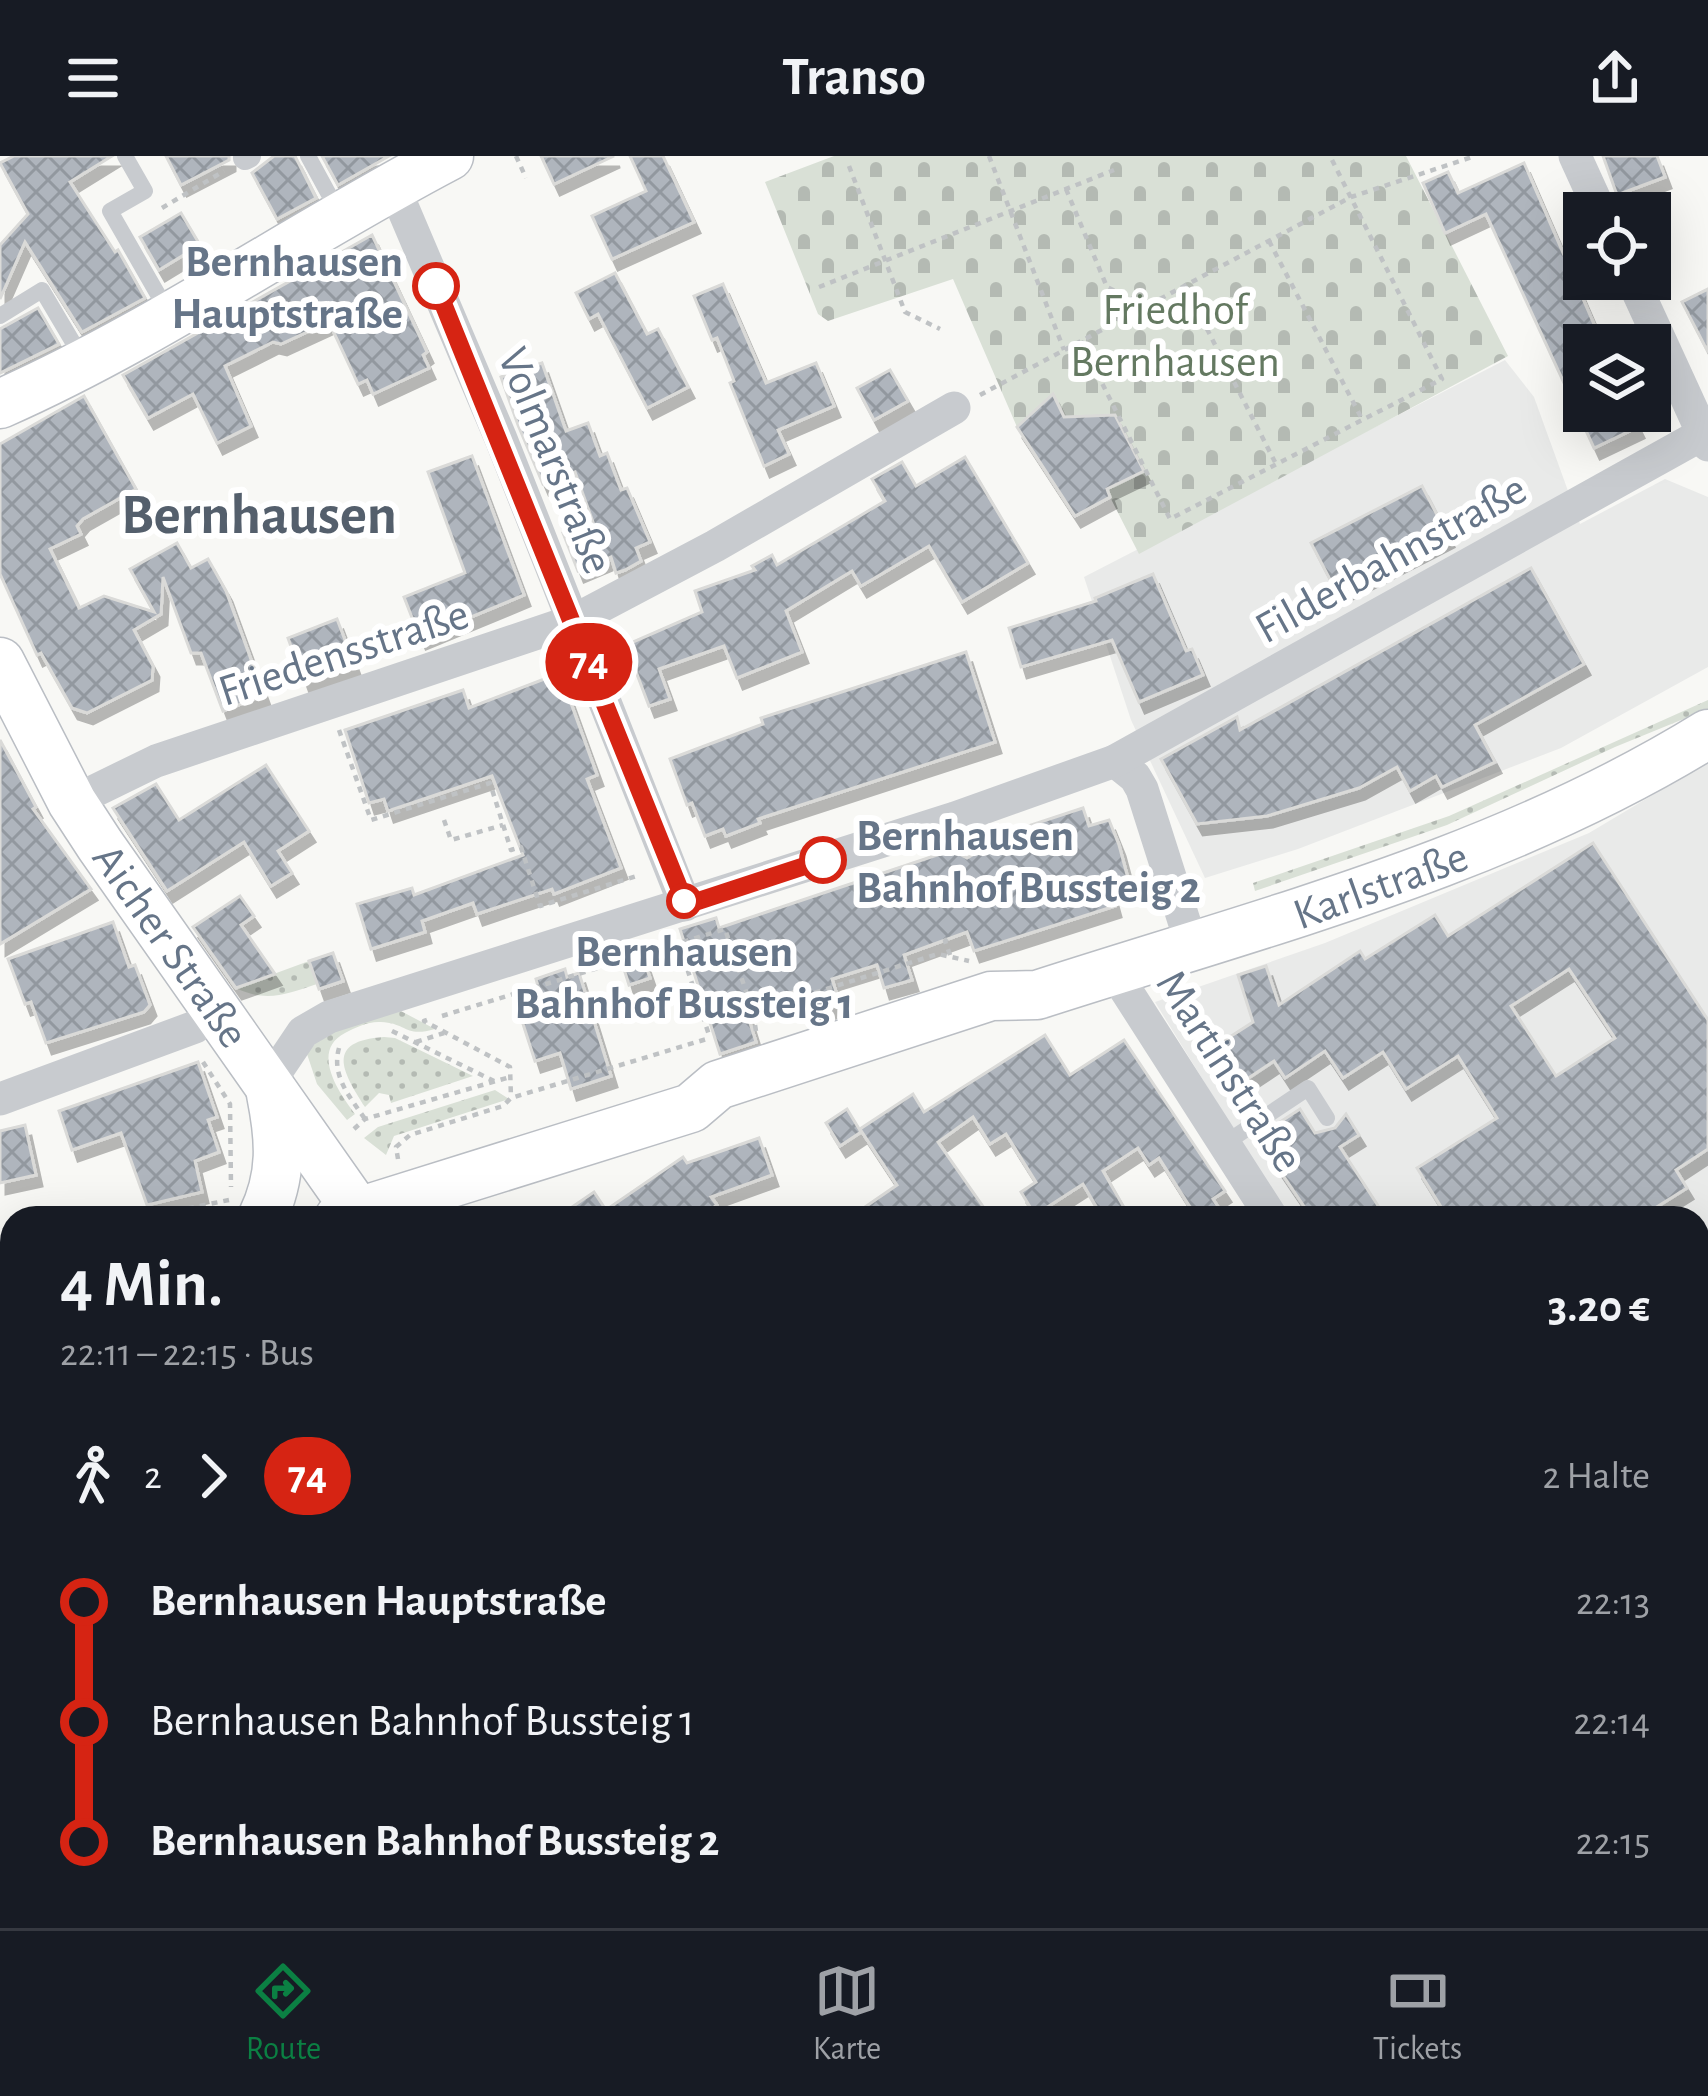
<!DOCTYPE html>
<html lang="de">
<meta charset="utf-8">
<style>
body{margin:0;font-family:"Alegreya Sans",sans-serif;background:#242831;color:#f1f3f6;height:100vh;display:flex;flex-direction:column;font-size:45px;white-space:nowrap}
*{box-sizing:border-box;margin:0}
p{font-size:39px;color:#9ea1a6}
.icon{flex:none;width:66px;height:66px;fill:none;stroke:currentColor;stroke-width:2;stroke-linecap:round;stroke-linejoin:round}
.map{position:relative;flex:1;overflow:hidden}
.side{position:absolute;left:0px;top:1050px;width:1710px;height:723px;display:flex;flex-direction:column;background:#171b24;border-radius:36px 36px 0 0;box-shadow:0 12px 48px #0002}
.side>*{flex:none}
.badge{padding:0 24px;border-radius:39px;font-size:42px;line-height:78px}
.tools{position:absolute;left:1563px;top:36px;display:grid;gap:24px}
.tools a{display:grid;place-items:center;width:108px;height:108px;border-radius:0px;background:#171b24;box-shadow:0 12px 48px #0002;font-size:60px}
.map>.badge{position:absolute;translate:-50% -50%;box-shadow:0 0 0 6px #fff}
.legs{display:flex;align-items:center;gap:18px;height:132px;padding:0 60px;font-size:39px}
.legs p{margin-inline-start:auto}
.head{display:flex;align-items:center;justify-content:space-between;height:204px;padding:0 60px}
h1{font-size:66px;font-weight:600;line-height:90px}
ul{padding:0 60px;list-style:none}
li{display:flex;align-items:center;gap:42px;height:120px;font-size:45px}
li i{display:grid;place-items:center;width:18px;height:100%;margin:0 15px;background:currentColor}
li i::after{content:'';width:30px;height:30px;margin:-15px;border:9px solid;border-radius:50%;background:#171b24}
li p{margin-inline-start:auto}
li:first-child i{background:linear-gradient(#0000 50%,currentColor 0)}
li:last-child i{background:linear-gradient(currentColor 50%,#0000 0)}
header{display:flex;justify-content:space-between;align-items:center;height:156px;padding:0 60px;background:#171b24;font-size:54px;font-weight:600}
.tab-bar{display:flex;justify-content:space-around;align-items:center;height:168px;border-top:3px solid #363941;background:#171b24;font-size:33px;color:#9ea1a6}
.tab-bar a{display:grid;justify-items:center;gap:6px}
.tab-bar .selected{color:#0b8043}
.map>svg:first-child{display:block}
</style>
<header><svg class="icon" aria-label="menu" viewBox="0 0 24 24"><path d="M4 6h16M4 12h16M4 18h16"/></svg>Transo<svg class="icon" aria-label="share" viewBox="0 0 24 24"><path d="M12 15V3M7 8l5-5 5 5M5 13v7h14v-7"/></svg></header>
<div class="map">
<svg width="1708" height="1772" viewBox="0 0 1708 1772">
<defs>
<pattern id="grass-dots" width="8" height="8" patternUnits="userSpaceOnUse" patternTransform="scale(3)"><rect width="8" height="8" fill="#d9e0d6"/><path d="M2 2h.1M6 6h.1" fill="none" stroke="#b4bab3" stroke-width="1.8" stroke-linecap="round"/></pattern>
<pattern id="cemetery-stones" width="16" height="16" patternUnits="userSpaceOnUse" patternTransform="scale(3)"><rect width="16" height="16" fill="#d9e0d6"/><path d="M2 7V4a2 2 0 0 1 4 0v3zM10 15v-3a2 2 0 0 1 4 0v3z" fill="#b4bab3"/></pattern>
<pattern id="building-cross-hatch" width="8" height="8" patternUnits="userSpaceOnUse" patternTransform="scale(3)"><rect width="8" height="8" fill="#afb5bd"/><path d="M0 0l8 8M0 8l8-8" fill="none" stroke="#92989f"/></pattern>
<filter id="shadow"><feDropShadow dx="6" dy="11" stdDeviation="0" flood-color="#0004"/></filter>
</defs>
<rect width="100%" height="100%" fill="#f8f8f5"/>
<g fill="#e9eae9">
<polygon points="1505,204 1534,241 1580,368 1665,323 1708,341 1708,511 1561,592 1298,693 1205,722 1131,564 1084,421"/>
<polygon points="1708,606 1708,1073 1698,1079 1698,1062 1288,1062 1155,846 1325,787 1589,677"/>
</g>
<g fill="url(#grass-dots)">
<polygon points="1708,544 1708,553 1615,591 1447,669 1255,735 1253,727 1449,660"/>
<path d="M 309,805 L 317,828 C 287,838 266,847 236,832 Z"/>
<path d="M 397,853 L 435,873 C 405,882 407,867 381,866 C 369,865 356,871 345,877 C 310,895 339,937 355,958 L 347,964 L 317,928 L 307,898 L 322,878 Z"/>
<path d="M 384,881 L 395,882 L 473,920 L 391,947 L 389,939 L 379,937 L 365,951 C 342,915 325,885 384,881 Z"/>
<polygon points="495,934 509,943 394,980 386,999 364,982 378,971"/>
</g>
<polygon fill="url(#cemetery-stones)" points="834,0 1406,0 1508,200 1139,398 1110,341 1075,360 1017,271 953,123 828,165 818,158 765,26"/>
<g fill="url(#building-cross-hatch)" stroke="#dadad8" stroke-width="3" fill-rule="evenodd" filter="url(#shadow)">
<polygon points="14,0 112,0 70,26 115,96 118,94 145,142 82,176 25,86 0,143 0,89 28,58 0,7"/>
<polygon points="166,0 229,0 229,4 181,29"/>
<polygon points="274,0 295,0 316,42 277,63 252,17"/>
<polygon points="322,0 389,0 338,29"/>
<polygon points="541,0 614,0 554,28"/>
<polygon points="630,0 663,0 694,66 612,103 592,60 646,35"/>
<polygon points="1603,0 1657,0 1665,21 1617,39"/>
<polygon points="1524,7 1603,189 1584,189 1584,255 1630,255 1638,271 1594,292 1486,58 1445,77 1423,27 1448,16 1458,37"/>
<polygon points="181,57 200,89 159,114 140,81"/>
<polygon points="372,79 427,196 423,199 429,212 373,238 367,224 358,228 329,166 281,188 273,186 225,210 251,270 217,287 193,238 148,262 123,219"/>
<polygon points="615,117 647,178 658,173 688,231 647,252 598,158 589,163 576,137"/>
<polygon points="723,128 766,227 816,207 834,250 778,274 789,298 764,310 730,227 734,225 717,182 712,184 694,140"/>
<polygon points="1708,133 1708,196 1682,146"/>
<polygon points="38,152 59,188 0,217 0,173"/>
<polygon points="542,207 566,275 588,267 600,300 607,297 621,334 627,332 650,386 636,392 641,405 625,414 616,417 611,401 578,415 563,377 593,366 575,316 543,328 518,269 501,221"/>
<polygon points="890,214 908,245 874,264 857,232"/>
<polygon points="1053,238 1064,261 1115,259 1144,315 1107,333 1110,341 1075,360 1017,271"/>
<polygon points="84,240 136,333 83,363 77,370 81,378 50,393 79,452 104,440 154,456 130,413 177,387 191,412 208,403 226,435 264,539 223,555 201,497 191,497 163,421 161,458 134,474 153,510 152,524 87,557 72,552 41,497 37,499 0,418 0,288"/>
<polygon points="472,300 524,439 420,482 404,441 465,417 428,316"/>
<polygon points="965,301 1028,407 962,446 929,390 861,430 852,415 786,455 802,496 737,522 724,490 659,513 670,543 649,550 626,489 702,456 695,435 755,414 752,410 772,399 777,409 885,345 872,323 902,306 916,330"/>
<polygon points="1422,330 1448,380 1337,437 1311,387"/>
<polygon points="1531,412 1584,508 1475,569 1495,606 1442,631 1436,620 1410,635 1397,611 1359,632 1267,660 1197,668 1161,603 1237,561 1240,574"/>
<polygon points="1153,418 1186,495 1192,493 1203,519 1139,546 1112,484 1021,511 1009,472 1096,445 1095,442"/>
<polygon points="337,463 354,508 304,526 288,482"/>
<polygon points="966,496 995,586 758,663 760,667 726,680 723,673 705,680 692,647 687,649 670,603 763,568 761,562"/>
<polygon points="560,517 597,619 587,623 621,712 554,738 552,733 477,758 473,747 422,765 425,776 371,793 357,748 412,732 414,739 523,699 492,620 388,655 384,643 369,647 345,574 463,534 469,552"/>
<polygon points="0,584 36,651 33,653 91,733 0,788"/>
<polygon points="266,609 309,675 278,695 292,717 271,730 244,686 167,735 113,652 156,628 179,664"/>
<polygon points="1083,652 1089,670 1109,664 1119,689 1129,726 1110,732 1115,750 974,795 967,776 904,799 912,824 884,832 877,809 832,823 840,848 810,857 802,833 745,851 756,886 720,898 680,773 716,762 719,772 952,694 967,702 974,698 976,687"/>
<path d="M 1593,687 L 1708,864 L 1708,993 L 1676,1014 L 1687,1032 L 1639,1062 L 1448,1062 L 1417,1012 L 1497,962 L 1458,900 L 1406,933 L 1383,896 L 1343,922 L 1325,895 L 1285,922 L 1274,905 L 1229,935 L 1205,897 L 1253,866 L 1238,819 L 1266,810 L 1279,849 L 1360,795 L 1365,803 L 1435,759 L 1448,780 ZM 1569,813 L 1615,882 L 1556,920 L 1511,850 Z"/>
<polygon points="240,740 254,760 241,769 275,818 236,832 193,771"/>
<polygon points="113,766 129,811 135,809 150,849 144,856 46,887 31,846 25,848 8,803"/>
<polygon points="639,790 650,822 629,829 619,797"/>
<polygon points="333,797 343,825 319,833 309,805"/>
<polygon points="565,813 567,821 579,817 611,920 571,933 560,897 535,905 513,837 538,830 536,823"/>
<polygon points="1045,879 1070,919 1124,884 1225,1035 1213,1043 1225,1062 1197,1062 1159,1002 1149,1009 1138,992 1103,1015 1130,1062 1103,1062 1083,1028 1035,1059 1021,1036 1036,1026 1006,978 990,988 973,961 938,986 991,1062 849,1062 897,1029 860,973 913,938 924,956"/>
<polygon points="198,906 217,961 208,964 219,996 195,1005 202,1036 147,1049 121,977 72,994 59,955"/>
<polygon points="847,953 861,976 840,990 826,967"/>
<polygon points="1300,953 1315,977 1335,972 1346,958 1359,979 1340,991 1386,1062 1312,1062 1257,981"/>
<polygon points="25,969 36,1019 0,1027 0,975"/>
<polygon points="759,982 772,1019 711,1041 717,1049 698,1062 556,1062 594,1036 606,1054 683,1001 687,1007"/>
</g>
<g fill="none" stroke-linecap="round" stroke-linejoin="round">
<defs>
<g id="secondary">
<path d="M 0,248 C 154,180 298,79 449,0"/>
<polyline points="0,506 72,646 100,689 362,1062"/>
<path d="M 262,1062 C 283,1019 280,983 271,938"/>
<path d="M 339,1062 L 691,952 L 718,929 L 991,840 L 1037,839 C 1266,765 1501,706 1708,578"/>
<polyline points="0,1129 12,1127"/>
<polyline points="813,1761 822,1772"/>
<polyline points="351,1772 352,1761"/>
</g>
</defs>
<use href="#secondary" stroke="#babec4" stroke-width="51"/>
<g stroke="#bfc2c4" stroke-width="4.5" stroke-dasharray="6 6" stroke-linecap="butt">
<polyline points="516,0 526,22"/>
<polyline points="989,0 1064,194"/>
<polyline points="849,10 905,156 940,173"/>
<polyline points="1066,33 1107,131 1146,150"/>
<polyline points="162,52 224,15"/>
<polyline points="1269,85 1363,265"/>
<polyline points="1185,130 1275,306"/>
<polyline points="819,131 1114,14"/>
<polyline points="1081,185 1170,363 1442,223 1330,0"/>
<polyline points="980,239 1351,41 1475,0"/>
<polyline points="339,574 371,664 490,627 511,694 521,691 540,750 640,719"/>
<polyline points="444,664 451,684 503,669"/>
<polyline points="680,791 710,882"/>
<polyline points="950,799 945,785 952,779"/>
<polyline points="442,860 725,773 753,856"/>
<polyline points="427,864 424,865 510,911 511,942"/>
<polyline points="392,875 494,925"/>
<polyline points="756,875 753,856 938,798 969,805"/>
<polyline points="416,886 444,877"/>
<path d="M 339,892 C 331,920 350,941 365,963"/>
<polyline points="203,906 230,948 231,1031"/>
<polyline points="354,973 365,963 510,921"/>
<polyline points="398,1003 396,991 410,979 503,950 511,942 710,882"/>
<polyline points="141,1062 229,1044"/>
</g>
<g stroke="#c8cbcf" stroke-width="16">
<polyline points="125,0 145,35 110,55 168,156"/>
<polyline points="308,0 339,57"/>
<polyline points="0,160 42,134 84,205"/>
<polyline points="955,662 964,690"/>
<polyline points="1224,988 1308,932 1327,962"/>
</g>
<polyline stroke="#c8cbcf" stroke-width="24" points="245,2 249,0"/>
<g stroke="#c8cbcf" stroke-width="33">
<polyline points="1575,0 1601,57"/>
<polyline points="393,29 501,283 685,749"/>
<polyline points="1632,123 1708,289"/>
<polyline points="1115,605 1135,621 1142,633 1192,790"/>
<polyline points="72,646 156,605 573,465 715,390 954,252"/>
<polyline points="1113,814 1272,1062"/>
<polyline points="268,928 303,876 329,861 955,662 1115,605 1708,275"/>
<polyline points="0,943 195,871 218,853"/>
<polyline points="1698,1105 1708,1100"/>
<polyline points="0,1359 12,1355"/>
<polyline points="1698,1383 1708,1377"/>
<polyline points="1698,1656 1708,1651"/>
<polyline points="1698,1729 1708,1746"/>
</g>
<use href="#secondary" stroke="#fff" stroke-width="48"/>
</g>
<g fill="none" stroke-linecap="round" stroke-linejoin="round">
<defs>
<polyline id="line-1" points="436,130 686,749 823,704"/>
</defs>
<use href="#line-1" stroke="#fff" stroke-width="27"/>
<use href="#line-1" stroke="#d62413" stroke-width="18"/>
</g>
<g fill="#fff" stroke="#d62413" stroke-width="6">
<circle cx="436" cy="130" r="21"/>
<circle cx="823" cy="704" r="21"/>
<circle cx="684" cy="745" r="15"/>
</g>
<g text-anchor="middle" stroke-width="12" stroke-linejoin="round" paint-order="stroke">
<g font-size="45" font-weight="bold" fill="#667588" stroke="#fff" text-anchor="end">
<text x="403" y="120">Bernhausen<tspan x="403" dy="52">Hauptstraße</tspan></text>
<text x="856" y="694" text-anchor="start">Bernhausen<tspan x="856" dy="52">Bahnhof Bussteig 2</tspan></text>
<text x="684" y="810" text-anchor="middle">Bernhausen<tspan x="684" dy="52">Bahnhof Bussteig 1</tspan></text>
</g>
<g font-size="45" fill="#647961" stroke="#fff">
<text x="1175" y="168">Friedhof<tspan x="1175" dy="52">Bernhausen</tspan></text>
</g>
<g font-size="45" fill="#667588" stroke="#fff">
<text transform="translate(557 304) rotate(68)" y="16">Volmarstraße</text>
<text transform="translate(1390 401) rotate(-29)" y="16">Filderbahnstraße</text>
<text transform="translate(343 495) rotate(-18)" y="16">Friedensstraße</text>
<text transform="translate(1380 728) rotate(-20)" y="16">Karlstraße</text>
<text transform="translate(172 789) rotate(55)" y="16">Aicher Straße</text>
<text transform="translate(1231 914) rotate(57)" y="16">Martinstraße</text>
</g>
<g font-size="57" font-weight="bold" fill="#545f6c" stroke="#fff">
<text x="259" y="377">Bernhausen</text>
</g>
</g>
</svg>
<div class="tools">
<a><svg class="icon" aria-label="locate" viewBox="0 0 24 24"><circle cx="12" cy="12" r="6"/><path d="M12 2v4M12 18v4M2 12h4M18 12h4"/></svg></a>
<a><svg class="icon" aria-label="layers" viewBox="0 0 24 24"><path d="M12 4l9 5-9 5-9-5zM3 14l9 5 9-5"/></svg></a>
</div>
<b class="badge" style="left:589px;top:506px;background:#d62413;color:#fff">74</b>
<section class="side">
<div class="head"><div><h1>4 Min.</h1><p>22:11 – 22:15 · Bus</p></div><b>3.20 €</b></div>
<div class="legs"><svg class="icon" aria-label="walk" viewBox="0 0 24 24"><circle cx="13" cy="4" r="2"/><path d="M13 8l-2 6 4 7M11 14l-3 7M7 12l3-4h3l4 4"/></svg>2<svg class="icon" aria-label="forward" viewBox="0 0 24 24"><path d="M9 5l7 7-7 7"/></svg><b class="badge" style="background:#d62413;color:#fff">74</b><p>2 Halte</p></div>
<ul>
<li><i style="color:#d62413"></i><b>Bernhausen Hauptstraße</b><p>22:13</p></li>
<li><i style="color:#d62413"></i><span>Bernhausen Bahnhof Bussteig 1</span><p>22:14</p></li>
<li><i style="color:#d62413"></i><b>Bernhausen Bahnhof Bussteig 2</b><p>22:15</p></li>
</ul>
</section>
</div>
<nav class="tab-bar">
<a class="selected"><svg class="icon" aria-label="directions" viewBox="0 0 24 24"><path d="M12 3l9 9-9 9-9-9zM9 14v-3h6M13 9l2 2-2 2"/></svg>Route</a>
<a><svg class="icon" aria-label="map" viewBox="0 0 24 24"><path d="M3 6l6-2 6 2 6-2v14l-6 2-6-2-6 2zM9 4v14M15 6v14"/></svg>Karte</a>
<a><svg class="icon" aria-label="tickets" viewBox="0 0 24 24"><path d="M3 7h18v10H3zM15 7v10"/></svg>Tickets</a>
</nav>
